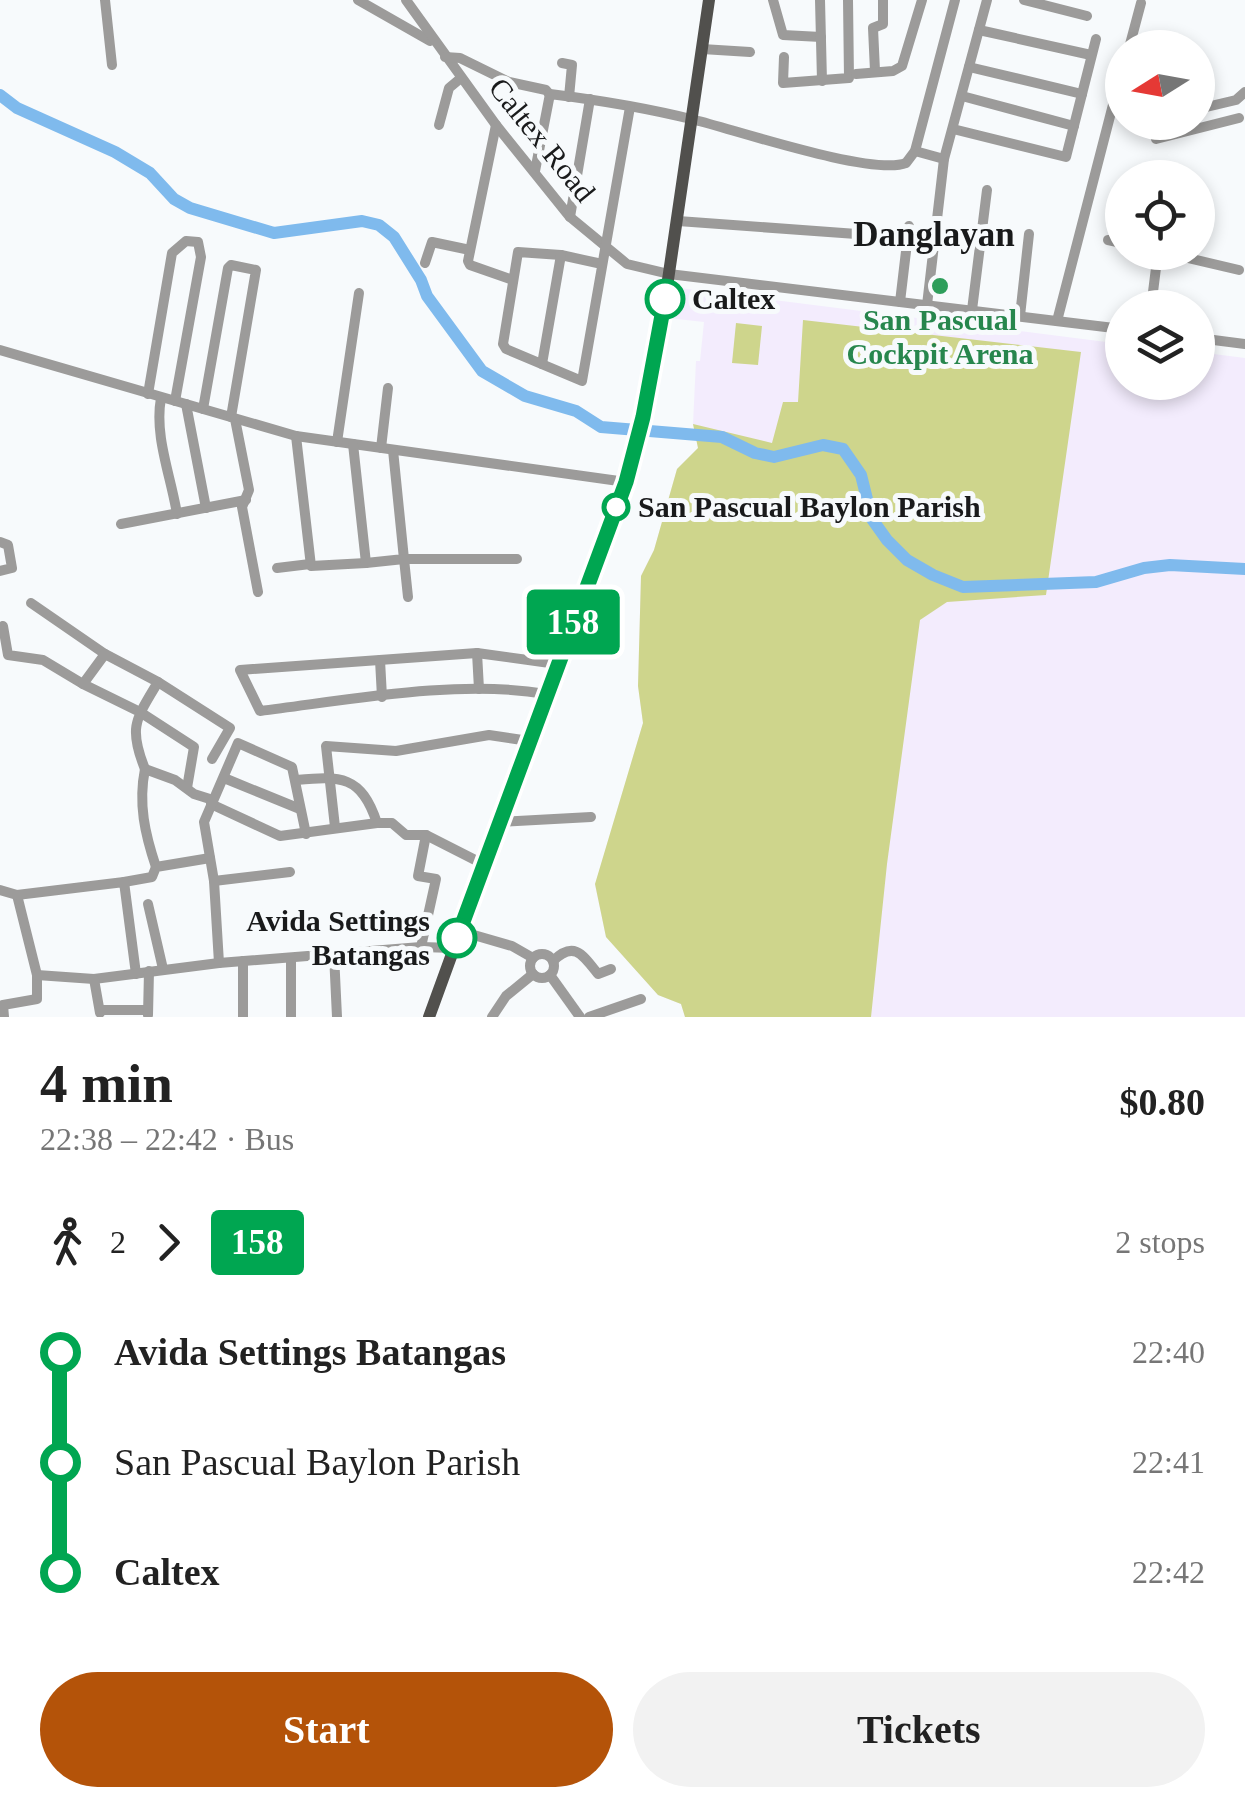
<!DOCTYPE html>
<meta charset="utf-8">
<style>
body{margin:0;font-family:Georgia,serif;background:#f2f2f2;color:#222;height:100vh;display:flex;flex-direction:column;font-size:38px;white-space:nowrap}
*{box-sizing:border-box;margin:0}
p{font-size:32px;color:#767676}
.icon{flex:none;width:55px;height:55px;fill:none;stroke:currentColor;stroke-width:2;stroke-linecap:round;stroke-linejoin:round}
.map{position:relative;height:1017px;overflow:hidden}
.panel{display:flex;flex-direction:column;background:#fff;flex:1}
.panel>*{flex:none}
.badge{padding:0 20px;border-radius:8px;font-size:35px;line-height:65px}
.needle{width:65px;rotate:259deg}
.buttons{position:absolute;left:1105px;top:30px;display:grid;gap:20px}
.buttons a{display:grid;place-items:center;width:110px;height:110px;border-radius:50%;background:#fff;box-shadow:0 5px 15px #0003;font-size:50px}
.map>.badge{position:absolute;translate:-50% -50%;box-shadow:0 0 0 5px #fff}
.legs{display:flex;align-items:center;gap:15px;height:110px;padding:0 40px;font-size:32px}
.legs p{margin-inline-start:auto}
.overview{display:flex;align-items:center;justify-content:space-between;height:170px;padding:0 40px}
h1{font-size:55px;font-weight:800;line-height:75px}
.primary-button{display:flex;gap:20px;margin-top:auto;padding:20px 40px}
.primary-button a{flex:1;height:115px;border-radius:60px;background:#b45309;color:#fff;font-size:40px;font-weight:800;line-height:115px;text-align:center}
.primary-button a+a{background:#f2f2f2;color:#222}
ul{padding:0 40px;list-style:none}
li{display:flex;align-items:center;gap:35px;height:110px;font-size:38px}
li i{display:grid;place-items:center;width:15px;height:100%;margin:0 12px;background:currentColor}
li i::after{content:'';width:25px;height:25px;margin:-12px;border:8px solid;border-radius:50%;background:#fff}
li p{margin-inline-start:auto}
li:first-child i{background:linear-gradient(#0000 50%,currentColor 0)}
li:last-child i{background:linear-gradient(currentColor 50%,#0000 0)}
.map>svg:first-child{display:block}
</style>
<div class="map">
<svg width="1245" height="1017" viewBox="0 0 1245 1017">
<rect width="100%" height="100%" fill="#f7fafc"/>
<polygon fill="#f3ecfd" points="672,287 1122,344 1122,382 1198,382 1198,352 1245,358 1245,1017 685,1017 681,1004 658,995 606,937 595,885 643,723 638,686 641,576 654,550 677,469 698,448 693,424 696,361 700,361 704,322 668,318"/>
<g fill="#ced58c">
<polygon points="803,320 1081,352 1046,595 947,602 920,620 887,864 871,1017 685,1017 681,1004 658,995 606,937 595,884 643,723 638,686 641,576 654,550 677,469 698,448 693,424 772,443 783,402 798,402"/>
<polygon points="736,323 762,326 758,365 732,363"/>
</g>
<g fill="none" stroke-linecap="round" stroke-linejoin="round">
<polyline stroke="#7fbaed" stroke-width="12" points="0,95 17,108 115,152 150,173 174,199 190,208 274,233 362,221 379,225 394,237 421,280 427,296 482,371 525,396 576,411 601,427 722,437 755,453 774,457 823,445 843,449 861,475 872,519 887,540 907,560 933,575 963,587 1096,582 1144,568 1170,565 1245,569"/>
<g stroke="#9c9b9a" stroke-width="10">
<polyline points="105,0 112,65"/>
<polyline points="358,0 430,41"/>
<polyline points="406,0 496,125 570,217 627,264 669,274 1122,329"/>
<polyline points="773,0 783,35 821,37"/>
<polyline points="820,0 822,81"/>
<polyline points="1024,0 1087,16"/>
<polyline points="979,30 1091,55"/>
<polyline points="1129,48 1141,3"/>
<polyline points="702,49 750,52"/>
<polyline points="445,57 460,58 509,82 546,90 550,95"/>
<polyline points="784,57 783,83 849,78 848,0"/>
<polyline points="562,63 572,65 569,97"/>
<polyline points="969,67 1082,94"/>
<polyline points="875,71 873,28 883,24 883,0"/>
<polyline points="856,74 893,71 902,66 922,0"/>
<polyline points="962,96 1074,126"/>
<polyline points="1198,109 1236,100 1245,92"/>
<polyline points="439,125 449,88 461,78"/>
<polyline points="496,125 468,261 470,265 513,280"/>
<polyline points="953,129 1066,157 1096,39"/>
<polyline points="1156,139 1239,118"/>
<polyline points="915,151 944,159"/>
<path d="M 535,171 L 550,94 C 598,100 647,108 695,120 C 736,130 872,176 906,163 L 915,151 L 955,0"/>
<polyline points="570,217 590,99"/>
<polyline points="678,221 884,236"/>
<polyline points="1108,240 1122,243"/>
<polyline points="1162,252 1239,270"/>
<polyline points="425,263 432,242 470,250"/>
<polyline points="602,264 561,255 518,252 503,344 506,349 582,381 630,107"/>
<polyline points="900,302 909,226"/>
<polyline points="927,305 944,159 987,0"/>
<polyline points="1151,308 1158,252"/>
<polyline points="972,310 987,190"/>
<polyline points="1020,316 1029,234"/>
<polyline points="1057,321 1122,70"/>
<polyline points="1198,338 1245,344"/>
<polyline points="0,350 296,436 626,482"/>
<polyline points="542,364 561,255"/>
<polyline points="148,394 172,253 186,241 198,242 201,257 175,401"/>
<path d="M 161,398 C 154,436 171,476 177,514"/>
<polyline points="186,404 206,508"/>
<polyline points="203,409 228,268 231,265 256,270 231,417"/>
<polyline points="235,419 249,490 242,507 258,592"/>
<polyline points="296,436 311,566 366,563"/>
<polyline points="337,442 359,293"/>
<polyline points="353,444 366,563 404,559 393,450"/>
<polyline points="381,448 388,388"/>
<polyline points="121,524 246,500"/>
<polyline points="0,542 8,545 12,568 0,571"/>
<polyline points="277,568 310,564"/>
<polyline points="408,597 404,559 517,559"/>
<polyline points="31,603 105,654"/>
<polyline points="3,626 8,655 43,660 83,684"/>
<polyline points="477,653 479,689"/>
<polyline points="380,660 382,697"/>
<polyline points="158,682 230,728 212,759"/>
<path d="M 546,694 C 458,679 349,700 260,711 L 240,670 L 477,653 L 557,664"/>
<path d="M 145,769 C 128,727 136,719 158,682 L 105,654 L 83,684 L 140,712 L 194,747 L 187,788"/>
<polyline points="224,778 300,809"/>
<path d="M 296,780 C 341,776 361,775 377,823 L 392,823 L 406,835 L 426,835 L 485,865"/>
<polyline points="211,804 280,836 377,823"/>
<polyline points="501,822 591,817"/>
<polyline points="335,827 326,746 396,751 489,735 529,741"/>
<path d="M 156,867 C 145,834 138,804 145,769 L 175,780 L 194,794 L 213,800"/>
<polyline points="214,881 290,872"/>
<polyline points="124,882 152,877 156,867 210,858"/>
<polyline points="0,890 17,895 37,975 37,999 3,1005 4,1017"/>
<polyline points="17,895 124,882 136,974"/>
<polyline points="148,904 163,969"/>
<polyline points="460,931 512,946 533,958"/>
<polyline points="421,947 436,879 418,876 426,835"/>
<polyline points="334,954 337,1017"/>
<circle cx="542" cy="966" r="12"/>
<polyline points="291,958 291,1017"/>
<path d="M 553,961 C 574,940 583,955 598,974 L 611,969"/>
<polyline points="219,963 214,881 204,822 238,743 292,767 306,834"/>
<polyline points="37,975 94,979 219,963 421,947 454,948"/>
<polyline points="550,975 580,1017"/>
<polyline points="94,979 100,1013"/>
<polyline points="100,1010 148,1010"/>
<polyline points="148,1015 149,971"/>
<polyline points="243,1017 243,961"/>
<polyline points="492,1017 506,996 533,974"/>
<polyline points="589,1017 641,999"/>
</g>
<polyline stroke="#51504d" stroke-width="12" points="429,1017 636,449 663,314 709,0"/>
</g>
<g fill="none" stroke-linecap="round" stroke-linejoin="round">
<defs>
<polyline id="line-1" points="457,938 626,482 643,417 665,299"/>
</defs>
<use href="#line-1" stroke="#fff" stroke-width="22"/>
<use href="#line-1" stroke="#00a651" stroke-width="15"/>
</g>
<circle fill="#2e9e5b" stroke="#f7fafc" stroke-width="4" cx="940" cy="286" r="10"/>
<g fill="#fff" stroke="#00a651" stroke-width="5">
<circle cx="665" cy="299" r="18"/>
<circle cx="616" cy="507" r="12"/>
<circle cx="457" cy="938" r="18"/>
</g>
<g text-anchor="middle" stroke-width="10" stroke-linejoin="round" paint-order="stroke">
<g font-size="30" fill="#191a1b" stroke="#f7fafc">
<text transform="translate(542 140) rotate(51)" y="10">Caltex Road</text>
</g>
<g font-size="30" font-weight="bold" fill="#191a1b" stroke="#f7fafc" text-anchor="start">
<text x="692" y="309">Caltex</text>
<text x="638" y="517">San Pascual Baylon Parish</text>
<text x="430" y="931" text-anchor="end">Avida Settings<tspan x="430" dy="34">Batangas</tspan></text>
</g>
<g font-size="30" font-weight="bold" fill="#27864d" stroke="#f7fafc">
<text x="940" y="330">San Pascual<tspan x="940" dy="34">Cockpit Arena</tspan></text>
</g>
<g font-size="35" font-weight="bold" fill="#191a1b" stroke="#f7fafc">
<text x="934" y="246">Danglayan</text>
</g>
</g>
</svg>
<div class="buttons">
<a><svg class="needle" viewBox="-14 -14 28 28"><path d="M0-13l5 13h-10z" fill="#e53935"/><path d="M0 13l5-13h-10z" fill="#767676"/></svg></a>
<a><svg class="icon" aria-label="locate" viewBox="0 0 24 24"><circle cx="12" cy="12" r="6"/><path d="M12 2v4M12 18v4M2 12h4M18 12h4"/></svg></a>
<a><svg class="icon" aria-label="layers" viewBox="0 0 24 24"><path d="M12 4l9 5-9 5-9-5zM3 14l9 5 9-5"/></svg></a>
</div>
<b class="badge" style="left:573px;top:622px;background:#00a651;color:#fff">158</b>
</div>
<section class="panel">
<div class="overview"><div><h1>4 min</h1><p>22:38 – 22:42 · Bus</p></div><b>$0.80</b></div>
<div class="legs"><svg class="icon" aria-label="walk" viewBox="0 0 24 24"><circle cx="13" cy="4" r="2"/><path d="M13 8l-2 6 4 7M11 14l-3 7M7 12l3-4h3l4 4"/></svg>2<svg class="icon" aria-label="forward" viewBox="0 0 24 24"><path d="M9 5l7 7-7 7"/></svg><b class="badge" style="background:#00a651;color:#fff">158</b><p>2 stops</p></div>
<ul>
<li><i style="color:#00a651"></i><b>Avida Settings Batangas</b><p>22:40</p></li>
<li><i style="color:#00a651"></i><span>San Pascual Baylon Parish</span><p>22:41</p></li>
<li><i style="color:#00a651"></i><b>Caltex</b><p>22:42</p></li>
</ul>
<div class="primary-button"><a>Start</a><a>Tickets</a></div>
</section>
